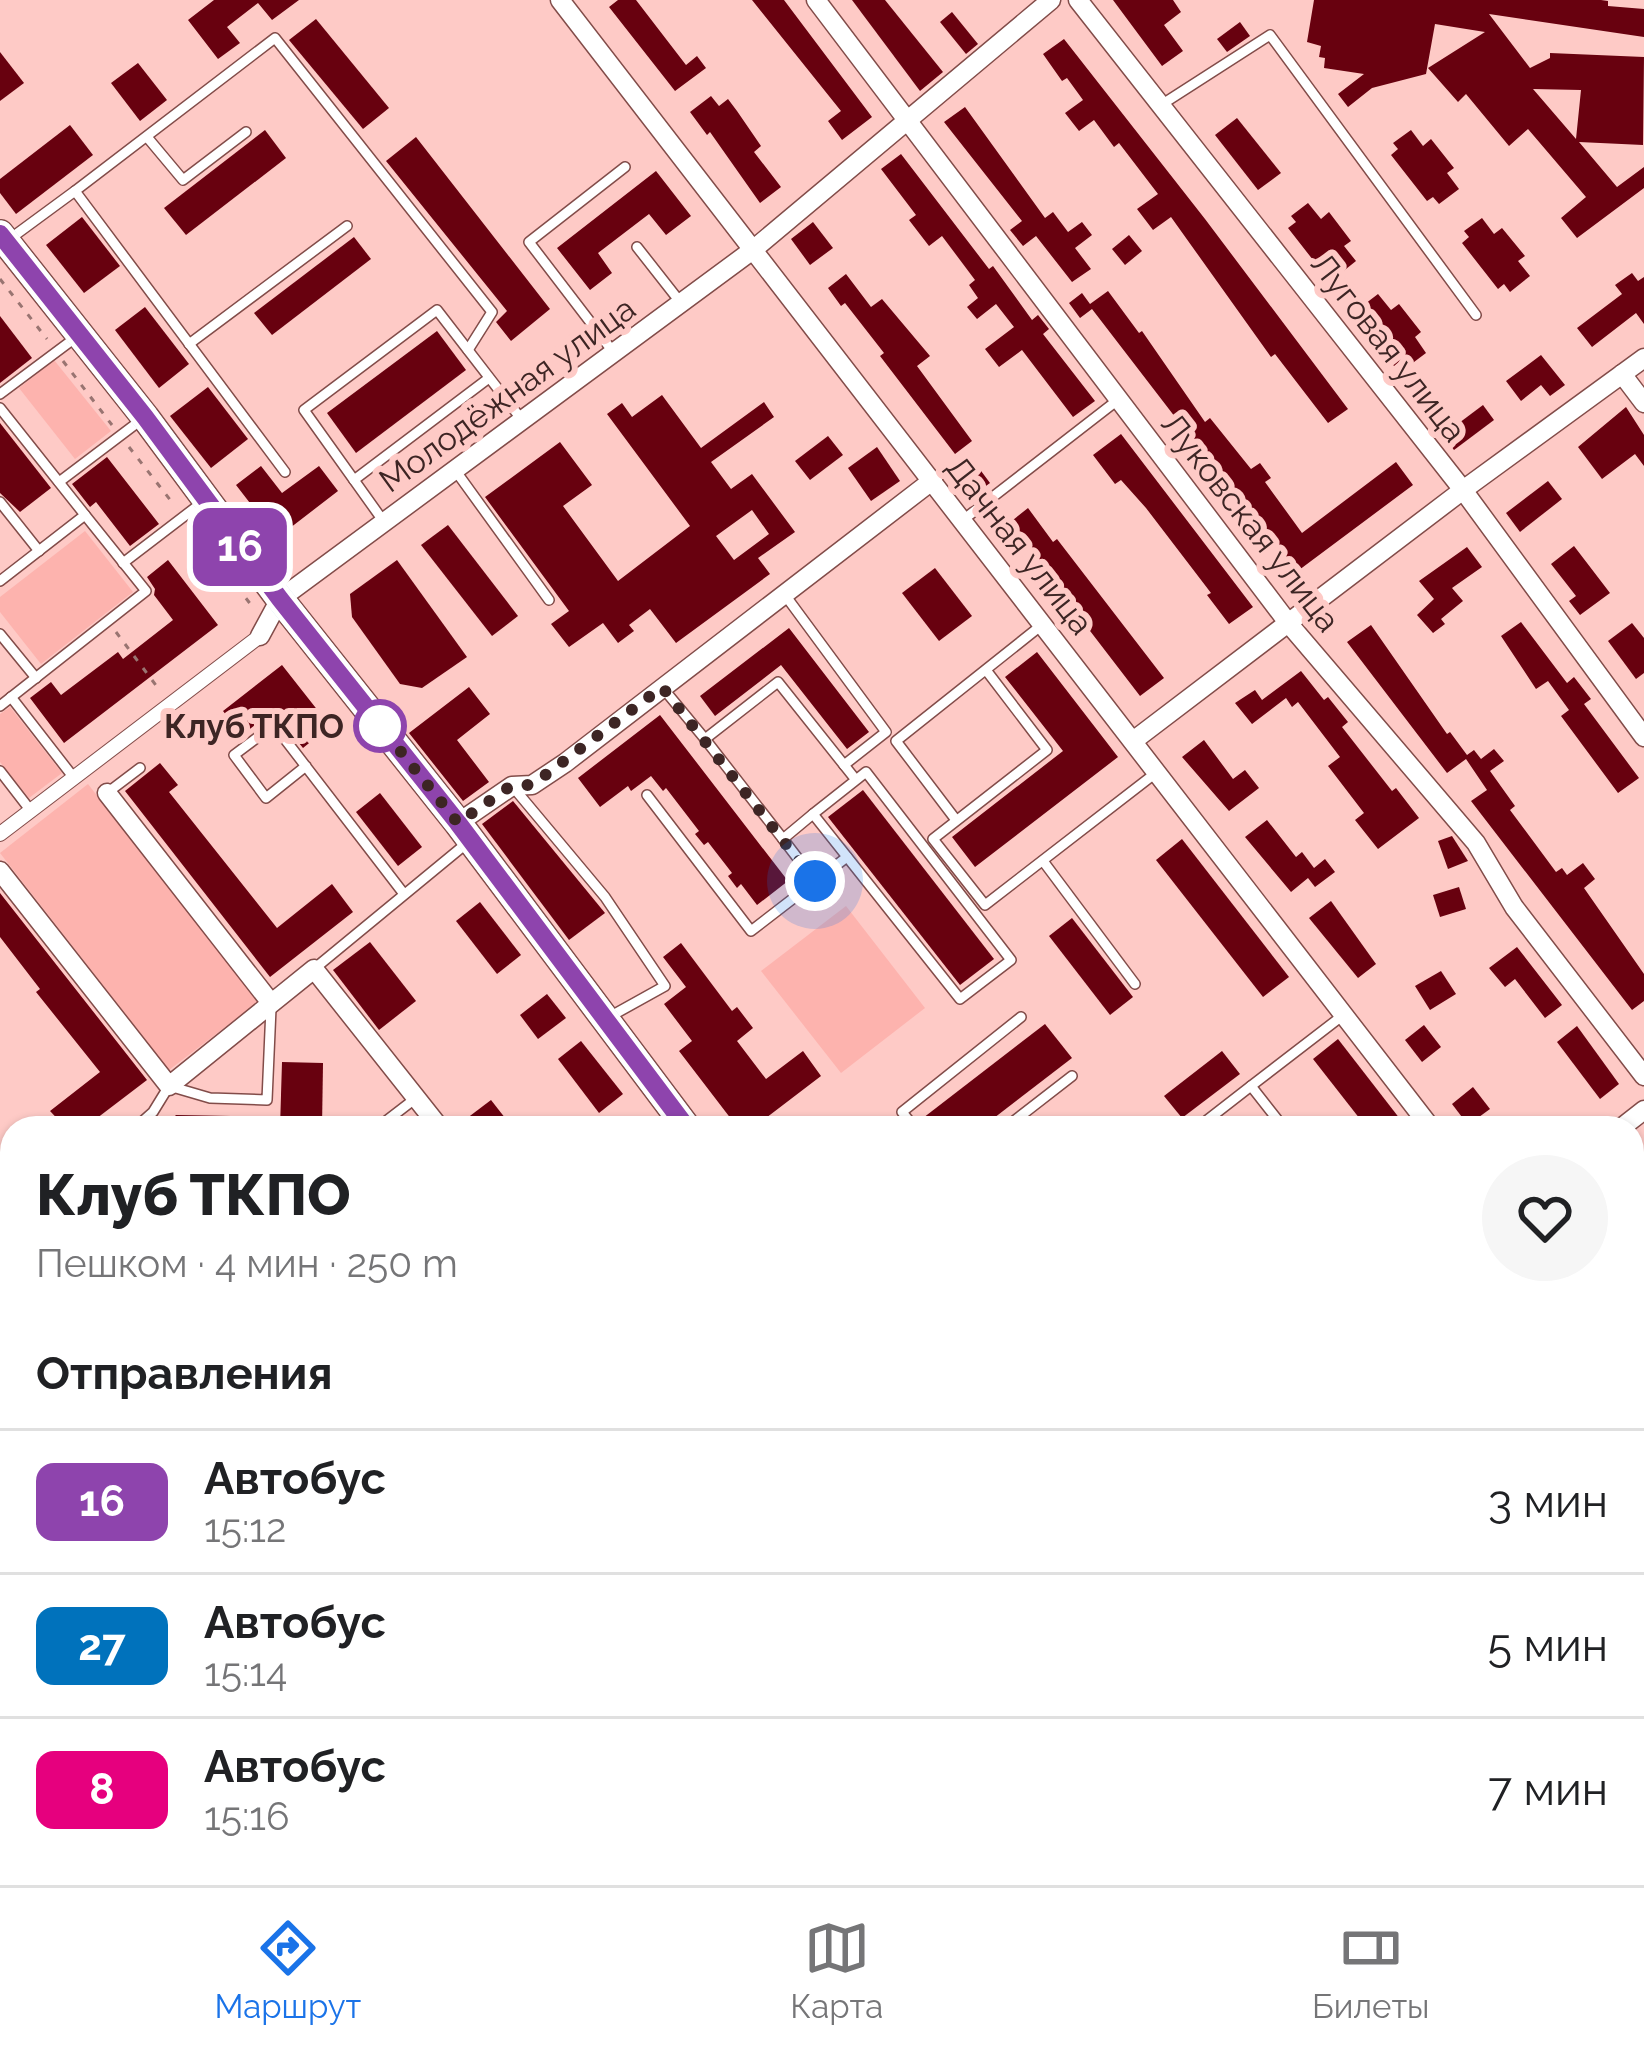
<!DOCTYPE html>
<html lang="ru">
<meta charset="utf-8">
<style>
body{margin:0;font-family:Raleway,sans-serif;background:#f6f6f6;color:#202124;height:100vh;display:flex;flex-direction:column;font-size:45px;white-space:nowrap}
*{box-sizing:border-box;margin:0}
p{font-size:39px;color:#757577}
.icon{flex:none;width:66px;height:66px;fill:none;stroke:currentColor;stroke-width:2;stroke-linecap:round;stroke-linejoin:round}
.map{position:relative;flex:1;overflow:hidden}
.drawer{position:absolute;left:0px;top:1116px;width:1644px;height:771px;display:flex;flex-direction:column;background:#fff;border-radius:36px 36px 0 0;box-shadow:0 3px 9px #0004}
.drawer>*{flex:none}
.badge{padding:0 24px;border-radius:18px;font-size:42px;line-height:78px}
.you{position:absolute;width:60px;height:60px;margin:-30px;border:9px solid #fff;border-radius:50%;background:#1a73e8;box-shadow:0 0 0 18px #1a73e833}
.map>.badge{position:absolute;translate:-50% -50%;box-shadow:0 0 0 6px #fff}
h2{padding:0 36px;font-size:45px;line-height:108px}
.round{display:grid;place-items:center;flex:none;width:126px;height:126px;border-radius:63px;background:#f6f6f6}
.summary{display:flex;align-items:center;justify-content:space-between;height:204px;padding:0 36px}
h1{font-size:57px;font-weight:800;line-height:90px}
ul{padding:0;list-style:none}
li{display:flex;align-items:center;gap:36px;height:144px;padding:0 36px;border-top:3px solid #e0e0e0}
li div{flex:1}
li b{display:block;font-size:45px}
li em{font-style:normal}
li .badge{min-width:132px;font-weight:700;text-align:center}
.tab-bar{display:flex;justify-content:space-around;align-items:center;height:168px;border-top:3px solid #e0e0e0;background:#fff;font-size:33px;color:#757577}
.tab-bar a{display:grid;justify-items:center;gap:6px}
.tab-bar .active{color:#1a73e8}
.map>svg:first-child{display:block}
</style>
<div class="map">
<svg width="1644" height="1885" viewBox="0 0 1644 1885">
<rect width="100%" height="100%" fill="#fecac6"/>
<g fill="#fdb3ae">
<polygon points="54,360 111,431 75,459 19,388"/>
<polygon points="85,531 133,592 41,664 0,612 0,597"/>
<polygon points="10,707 62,773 29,798 0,762 0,714"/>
<polygon points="88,784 258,1002 169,1070 0,853"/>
<polygon points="846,906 925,1008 841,1073 761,971"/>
</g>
<g fill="#68010f" fill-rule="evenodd">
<polygon points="214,0 299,0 272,20 258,3 227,27 240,43 218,59 188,20"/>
<polygon points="618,0 636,0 686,65 697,56 706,68 675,91 609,7"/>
<polygon points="752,0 784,0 872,117 842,140 828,121 841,111"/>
<polygon points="852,0 885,0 943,72 920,91"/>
<polygon points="1113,0 1173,0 1181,12 1164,25 1183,51 1162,66"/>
<path d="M 1314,0 L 1601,0 L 1608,1 L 1608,6 L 1644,9 L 1644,37 L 1489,14 L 1530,68 L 1550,58 L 1550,53 L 1644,57 L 1643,145 L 1579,142 L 1617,187 L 1644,167 L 1644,188 L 1577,238 L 1561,218 L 1586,197 L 1528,129 L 1509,146 L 1466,94 L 1458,102 L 1428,68 L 1485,32 L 1435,24 L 1426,74 L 1372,88 L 1348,107 L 1338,94 L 1364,74 L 1324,68 L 1325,58 L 1319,57 L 1321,46 L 1307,42 ZM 1533,89 L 1581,90 L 1576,139 Z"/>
<polygon points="952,12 978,44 966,54 940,22"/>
<polygon points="316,19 389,108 363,129 289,40"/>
<polygon points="1240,22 1250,36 1227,52 1217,39"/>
<polygon points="1064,39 1205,219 1348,409 1328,423 1275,354 1271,357 1171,217 1153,230 1137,209 1158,194 1119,143 1114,147 1094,120 1079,131 1065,113 1083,100 1067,78 1062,81 1043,54"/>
<polygon points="0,52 24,83 0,101"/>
<polygon points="138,63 167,100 140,121 111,83"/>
<polygon points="711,96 719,106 728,99 737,111 761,146 754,152 781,187 760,203 710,132 707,135 690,112"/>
<polygon points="965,107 1045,218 1053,212 1068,232 1082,222 1092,235 1075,248 1091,269 1072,282 1036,236 1023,246 1010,230 1022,221 944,122"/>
<polygon points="1237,118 1281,173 1258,190 1215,135"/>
<polygon points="70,125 93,155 16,214 0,193 0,179"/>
<polygon points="265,130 286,158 186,235 164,208"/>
<polygon points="1411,130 1423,146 1431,139 1454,168 1447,173 1459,189 1439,204 1433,197 1427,201 1391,155 1398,149 1393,143"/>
<polygon points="416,137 550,309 511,341 496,322 507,311 386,161"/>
<polygon points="901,154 989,269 993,266 1032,320 1038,315 1049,329 1043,334 1095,401 1073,417 1022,350 999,367 985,349 1014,327 996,304 977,319 967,307 978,298 969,285 975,280 942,236 929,246 909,220 916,215 881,169"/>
<polygon points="656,171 691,216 666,235 649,214 598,253 612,273 590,290 557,248"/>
<polygon points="1308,203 1321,219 1329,212 1351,241 1344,246 1356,261 1336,277 1330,269 1324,274 1288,228 1296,222 1291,216"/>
<polygon points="82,217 120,266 84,293 46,245"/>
<polygon points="1482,218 1494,234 1502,228 1525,256 1518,261 1530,276 1510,292 1504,284 1498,289 1462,243 1469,237 1464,231"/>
<polygon points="813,222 833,248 810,265 791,239"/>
<polygon points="1129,235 1142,251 1125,265 1112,249"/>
<polygon points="354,237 371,259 272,335 254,313"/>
<polygon points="1632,273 1638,281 1644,277 1644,324 1636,313 1592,347 1577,328 1622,294 1615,285"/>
<polygon points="846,274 871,307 882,299 930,356 917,366 972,441 955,454 880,356 884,353 845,303 841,306 828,288"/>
<polygon points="1108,291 1139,333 1142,331 1205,422 1210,418 1251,469 1260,463 1271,478 1265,482 1302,533 1396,462 1413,485 1295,573 1092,309 1080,318 1069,303 1082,293 1090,304"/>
<polygon points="1378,294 1391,310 1399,304 1421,332 1415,337 1426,353 1406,368 1401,360 1394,366 1358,320 1366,314 1361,307"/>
<polygon points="145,307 189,364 159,388 115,330"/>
<polygon points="0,316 32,358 0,383"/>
<polygon points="437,331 466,370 356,453 327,413"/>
<polygon points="1541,355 1565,385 1550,396 1541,385 1521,401 1506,381"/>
<polygon points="208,387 248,439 211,468 170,416"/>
<path d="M 662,395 L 701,448 L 764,402 L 774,417 L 711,462 L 731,489 L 752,474 L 795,532 L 758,558 L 770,574 L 676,643 L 650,609 L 629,625 L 634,631 L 618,643 L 603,623 L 569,647 L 551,624 L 569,611 L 485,497 L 560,442 L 592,485 L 563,506 L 618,581 L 690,526 L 607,414 L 622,403 L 632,417 ZM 752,510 L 769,534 L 734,560 L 716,536 Z"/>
<polygon points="1483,405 1494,420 1454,450 1443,435"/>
<polygon points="1626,407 1644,435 1644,466 1635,454 1602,479 1578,447"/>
<polygon points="0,423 51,488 20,512 0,493"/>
<polygon points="1121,434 1253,607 1229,624 1207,595 1211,593 1146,508 1121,480 1115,484 1093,455"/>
<polygon points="828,436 843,455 810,480 795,461"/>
<polygon points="877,447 900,481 871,501 848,468"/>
<polygon points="970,456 990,483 965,501 948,478 951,476 948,472"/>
<polygon points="107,457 159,524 130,546 96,502 90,507 72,484"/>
<polygon points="261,466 282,493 319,466 338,491 277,538 236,485"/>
<polygon points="1548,481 1562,499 1520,532 1506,513"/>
<polygon points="1028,508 1053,542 1057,539 1164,678 1140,696 1008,524"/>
<polygon points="448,525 518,616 492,636 421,545"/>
<polygon points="1574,546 1610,593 1580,615 1569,601 1576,596 1551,564"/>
<polygon points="1467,547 1482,567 1452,588 1463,601 1441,619 1445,624 1433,633 1417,615 1434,599 1419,581"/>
<polygon points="168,560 218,625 64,743 30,698 51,682 61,695 118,652 123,659 173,620 154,595 155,589 147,577"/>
<polygon points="397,560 467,657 422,688 400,684 352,617 350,594"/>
<polygon points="935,568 972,616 939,641 902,593"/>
<polygon points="1521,622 1567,683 1574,677 1591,699 1584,704 1639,778 1618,793 1561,716 1569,710 1548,681 1536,689 1501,636"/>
<polygon points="1632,623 1644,638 1644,673 1636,679 1608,641"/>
<polygon points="1371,625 1447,734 1450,732 1467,755 1474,750 1481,759 1494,749 1504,761 1490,771 1515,806 1510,810 1556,872 1562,868 1567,875 1583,863 1595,879 1584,888 1644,974 1644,1001 1632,1010 1471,801 1487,790 1466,759 1447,773 1347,642"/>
<polygon points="789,628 869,732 847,749 781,665 715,716 700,696"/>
<polygon points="1037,652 1118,757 975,867 952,837 1063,751 1005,677"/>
<polygon points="282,665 330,726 303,748 273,711 242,735 223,711"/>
<polygon points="1301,671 1324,700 1328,697 1348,722 1342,727 1392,791 1396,788 1419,818 1378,849 1355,820 1364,813 1328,766 1340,757 1298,702 1292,707 1286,698 1252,724 1235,703 1255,690 1262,700"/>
<polygon points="469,687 490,714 457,740 489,782 463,801 409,733"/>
<polygon points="660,715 788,881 757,905 741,884 737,888 728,876 732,873 708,842 704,845 695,834 699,831 666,788 663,791 651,776 631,791 628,786 600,807 578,778"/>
<polygon points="1204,740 1233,779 1245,770 1259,788 1229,811 1182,757"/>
<polygon points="160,763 178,785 169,792 277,928 332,884 353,912 270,977 125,791"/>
<polygon points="863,790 994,959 960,985 828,817"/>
<polygon points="380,793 422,847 398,866 356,812"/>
<polygon points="513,801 605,913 569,940 482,824"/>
<polygon points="1267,820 1296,857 1302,852 1314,868 1325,859 1335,872 1315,887 1308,878 1291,892 1245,837"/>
<polygon points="1452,836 1468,861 1448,869 1438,841"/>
<polygon points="1182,839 1289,977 1263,997 1156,860"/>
<polygon points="1459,887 1466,909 1440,917 1433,895"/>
<polygon points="0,893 147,1080 84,1128 66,1128 50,1111 100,1072 36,992 40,989 0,937"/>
<polygon points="1331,901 1376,964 1358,978 1309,918"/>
<polygon points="480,902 521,955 497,974 456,921"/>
<polygon points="1072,918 1133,997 1110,1015 1049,936"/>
<polygon points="370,942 416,1001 379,1030 333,970"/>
<polygon points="681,943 732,1011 737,1007 753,1028 737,1041 766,1079 803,1051 821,1076 753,1128 738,1128 679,1051 692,1041 664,1004 686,987 663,957"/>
<polygon points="1517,947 1562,1005 1545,1018 1515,979 1505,987 1489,968"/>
<polygon points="1441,971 1456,994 1430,1010 1415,986"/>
<polygon points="547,994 566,1018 538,1039 520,1015"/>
<polygon points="1045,1024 1072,1058 981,1128 931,1128 923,1118"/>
<polygon points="1424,1025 1441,1047 1422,1062 1405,1040"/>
<polygon points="1577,1026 1619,1084 1600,1099 1557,1042"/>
<polygon points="1338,1039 1407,1128 1367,1128 1313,1059"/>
<polygon points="581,1041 623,1094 599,1113 558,1059"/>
<polygon points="1222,1051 1240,1074 1182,1118 1164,1096"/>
<polygon points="282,1062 323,1063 322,1128 280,1128"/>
<polygon points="1473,1087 1490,1109 1468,1125 1452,1104"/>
<polygon points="491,1100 513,1128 454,1128"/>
<polygon points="176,1115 231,1116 231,1128 163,1128"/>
</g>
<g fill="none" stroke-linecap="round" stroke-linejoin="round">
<defs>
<g id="service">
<polyline points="1161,105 1270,35 1476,315"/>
<polyline points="147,137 183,180 246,132"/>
<polyline points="7,241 75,191"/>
<polyline points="637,247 681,303"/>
<polyline points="189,344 347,226"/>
<polyline points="614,353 529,242 625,167"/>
<polyline points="0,394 75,338"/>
<polyline points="0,408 85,515 0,581"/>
<polyline points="455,470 549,600"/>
<polyline points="285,472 75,191 275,38 492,312 468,350"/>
<polyline points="354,480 489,378"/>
<polyline points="59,482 141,420"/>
<polyline points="0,502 39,551"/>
<polyline points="963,520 1119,399"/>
<polyline points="384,522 304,410 437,310 522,420"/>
<polyline points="123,563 204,501"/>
<polyline points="785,595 886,732 844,765"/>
<polyline points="0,634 36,678"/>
<polyline points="986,670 1047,750 933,839 985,905 1157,772"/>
<polyline points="662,687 705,739 778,682 856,780 813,814 960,999 1011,960 866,772 856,780"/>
<polyline points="11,697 74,778"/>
<polyline points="0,706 146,591 85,515"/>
<polyline points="705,739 783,839 813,814"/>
<polyline points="306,766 266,798 234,755 274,725 404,894"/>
<polyline points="0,771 31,811"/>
<polyline points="513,787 605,897 665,986 611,1016"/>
<polyline points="107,793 140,768"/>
<polyline points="647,795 751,931 847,857"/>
<polyline points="956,820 896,741 1043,624"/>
<polyline points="783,839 815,881"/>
<polyline points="1043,861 1135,984"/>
<polyline points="314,969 467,843"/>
<polyline points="1251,1086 1342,1016"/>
<polyline points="135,1128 153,1112 169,1086 210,1098 267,1100 271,1008"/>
<polyline points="377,1128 416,1098"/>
<polyline points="915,1128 902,1112 1021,1017"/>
<polyline points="1005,1128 1072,1076"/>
<polyline points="1197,1128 1251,1086 1284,1128"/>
<polyline points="1632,1445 1639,1440"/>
<polyline points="1632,1867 1644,1858"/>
<polyline points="755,1875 762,1885"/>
<polyline points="959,1875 963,1880 984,1881 991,1875"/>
<polyline points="1353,1875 1360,1885"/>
<polyline points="379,1885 395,1875"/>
<polyline points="847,1885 860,1875"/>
<polyline points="930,1885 943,1875"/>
<polyline points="1208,1885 1219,1875"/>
<polyline points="1314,1885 1325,1875"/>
<polyline points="1610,1885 1622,1875"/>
</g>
<polyline id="pedestrian" points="0,834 260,636"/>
<g id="minor">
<polyline points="560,0 1431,1128"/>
<polyline points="816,0 1289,624 1476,843 1514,907 1644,1076"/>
<polyline points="1078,0 1463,490 1644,737"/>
<polyline points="1622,374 1644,403"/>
<polyline points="260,636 280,599 754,249 1051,0"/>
<polyline points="1133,741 1463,490 1644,358"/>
<polyline points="107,793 271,1003"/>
<polyline points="458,823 512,786 532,785 565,763 933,480"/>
<polyline points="0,871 169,1086 314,969 440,1128"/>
<polyline points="1621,1128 1644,1110"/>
<polyline points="0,1291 12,1306"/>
<polyline points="1632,1385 1644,1400"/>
<polyline points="450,1875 457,1885"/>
<polyline points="619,1885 631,1875"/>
</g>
<g id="secondary">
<polyline points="0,234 145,417 280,599 458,823 687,1128"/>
<polyline points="1267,1875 1274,1885"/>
</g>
</defs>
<use href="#service" stroke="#824c49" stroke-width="12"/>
<use href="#pedestrian" stroke="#824c49" stroke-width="16"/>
<use href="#minor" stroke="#824c49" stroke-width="21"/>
<use href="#secondary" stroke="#824c49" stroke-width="30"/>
<g stroke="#997471" stroke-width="3" stroke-dasharray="6 9" stroke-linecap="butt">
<polyline points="0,279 47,339"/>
<polyline points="63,361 112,425"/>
<polyline points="129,447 175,506"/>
<polyline points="191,527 255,610"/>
<polyline points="116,632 161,692"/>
</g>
<use href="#service" stroke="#fff" stroke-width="9"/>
<use href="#pedestrian" stroke="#fff" stroke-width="14"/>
<use href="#minor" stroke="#fff" stroke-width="18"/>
<use href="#secondary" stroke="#c7e5e8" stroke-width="27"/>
</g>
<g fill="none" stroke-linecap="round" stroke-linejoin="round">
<defs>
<polyline id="line" points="0,234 145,417 280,599 458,823 687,1128"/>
</defs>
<use href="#line" stroke="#fff" stroke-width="27"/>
<use href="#line" stroke="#8e44ad" stroke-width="18"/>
<polyline stroke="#3d2524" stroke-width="12" stroke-dasharray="0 21.6" points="380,726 377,722 458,823 512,785 532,785 662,687 815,881"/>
</g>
<circle fill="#fff" stroke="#8e44ad" stroke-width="6" cx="380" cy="726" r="24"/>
<g text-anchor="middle" stroke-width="12" stroke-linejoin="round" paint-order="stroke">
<g font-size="33" fill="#3d2524" stroke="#fecac6">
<text transform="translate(1389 347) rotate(52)" y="12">Луговая улица</text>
<text transform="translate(507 394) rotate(-36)" y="12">Молодёжная улица</text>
<text transform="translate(1251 522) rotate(52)" y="12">Луковская улица</text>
<text transform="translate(1020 545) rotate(52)" y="12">Дачная улица</text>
</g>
<g font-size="33" font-weight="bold" fill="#3d2524" stroke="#fecac6" text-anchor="end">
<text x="344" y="738">Клуб ТКПО</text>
</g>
</g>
</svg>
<div class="you" style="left:815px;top:881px"></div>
<b class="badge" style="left:240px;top:547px;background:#8e44ad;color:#fff">16</b>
<section class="drawer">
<div class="summary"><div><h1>Клуб ТКПО</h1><p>Пешком · 4 мин · 250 m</p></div><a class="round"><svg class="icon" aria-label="heart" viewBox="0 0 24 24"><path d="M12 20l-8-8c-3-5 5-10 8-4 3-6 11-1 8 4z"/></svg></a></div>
<h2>Отправления</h2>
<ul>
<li><span class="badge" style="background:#8e44ad;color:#fff">16</span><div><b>Автобус</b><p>15:12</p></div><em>3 мин</em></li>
<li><span class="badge" style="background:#0072bc;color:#fff">27</span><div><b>Автобус</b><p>15:14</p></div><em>5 мин</em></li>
<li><span class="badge" style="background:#e6007e;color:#fff">8</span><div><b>Автобус</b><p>15:16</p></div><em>7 мин</em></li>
</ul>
</section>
</div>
<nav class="tab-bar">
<a class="active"><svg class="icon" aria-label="directions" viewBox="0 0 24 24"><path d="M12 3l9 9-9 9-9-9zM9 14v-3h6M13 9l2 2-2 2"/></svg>Маршрут</a>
<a><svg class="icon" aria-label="map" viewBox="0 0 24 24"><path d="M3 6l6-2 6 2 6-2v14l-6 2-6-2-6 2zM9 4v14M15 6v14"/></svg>Карта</a>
<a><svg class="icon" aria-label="tickets" viewBox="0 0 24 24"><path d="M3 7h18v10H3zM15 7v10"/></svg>Билеты</a>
</nav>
